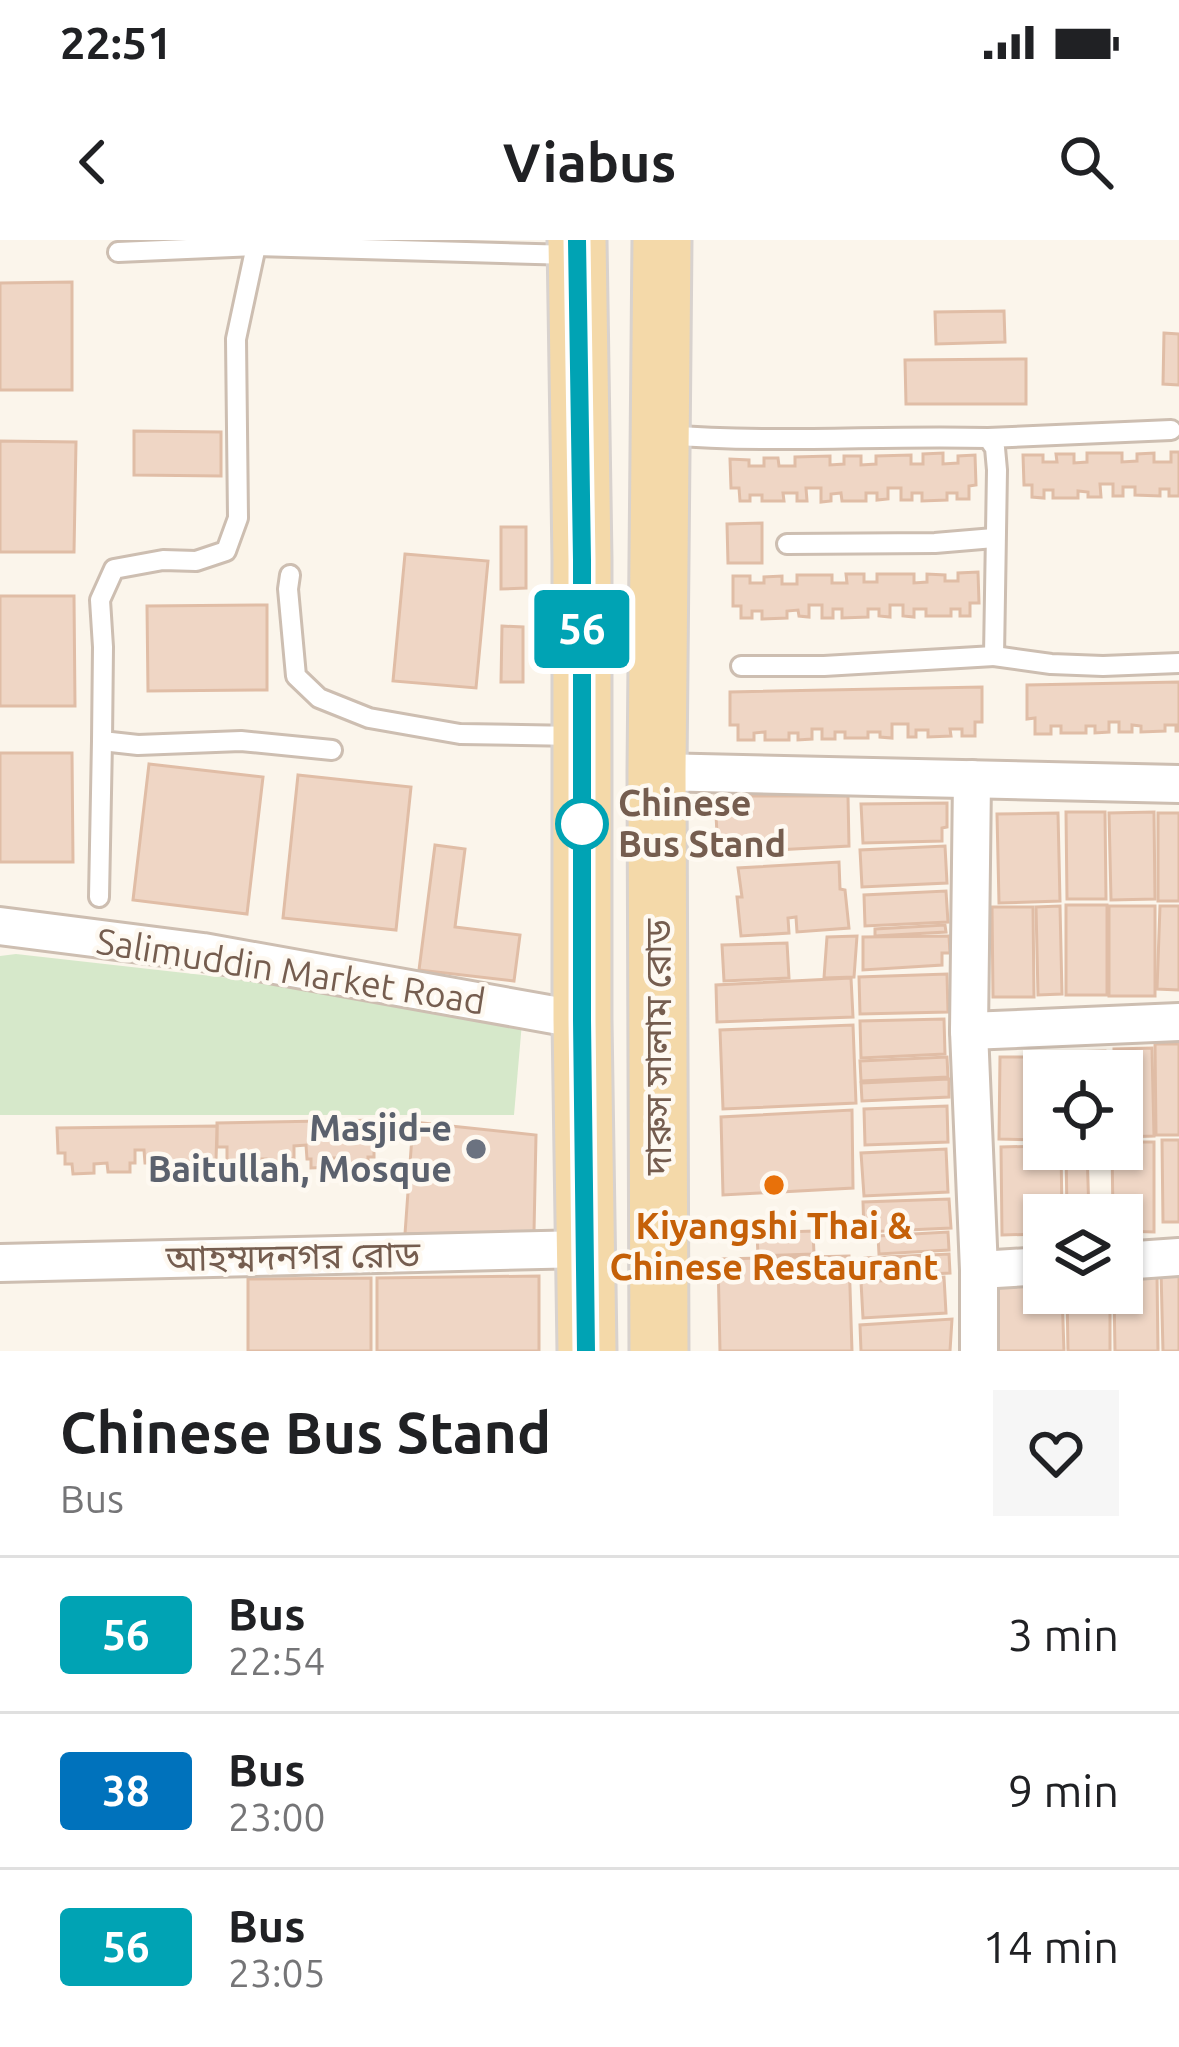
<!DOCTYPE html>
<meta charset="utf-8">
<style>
body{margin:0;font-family:Ubuntu,"Noto Sans Bengali",sans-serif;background:#f6f6f6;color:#202124;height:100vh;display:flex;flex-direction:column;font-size:45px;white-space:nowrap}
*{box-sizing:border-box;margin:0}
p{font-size:39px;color:#757577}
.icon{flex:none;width:66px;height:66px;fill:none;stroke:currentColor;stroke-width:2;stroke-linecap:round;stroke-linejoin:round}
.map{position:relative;height:1111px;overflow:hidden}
.panel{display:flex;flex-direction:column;background:#fff;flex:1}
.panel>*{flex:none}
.badge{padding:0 24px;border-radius:9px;font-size:42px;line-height:78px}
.tools{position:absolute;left:1023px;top:810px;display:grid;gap:24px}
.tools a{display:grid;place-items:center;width:120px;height:120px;border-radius:0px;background:#fff;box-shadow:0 3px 9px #0004;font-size:60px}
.map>.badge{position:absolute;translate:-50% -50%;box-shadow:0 0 0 6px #fff}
.round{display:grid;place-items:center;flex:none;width:126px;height:126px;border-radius:0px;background:#f6f6f6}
.headline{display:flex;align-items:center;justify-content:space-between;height:204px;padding:0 60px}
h1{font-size:57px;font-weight:700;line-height:90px}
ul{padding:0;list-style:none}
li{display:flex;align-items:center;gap:36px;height:156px;padding:0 60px;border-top:3px solid #e0e0e0}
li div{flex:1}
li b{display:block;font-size:45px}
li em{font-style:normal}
li .badge{min-width:132px;font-weight:700;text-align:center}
.status{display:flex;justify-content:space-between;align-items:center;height:84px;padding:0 60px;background:#fff;direction:ltr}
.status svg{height:33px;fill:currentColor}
header{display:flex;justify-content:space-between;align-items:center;height:156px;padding:0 60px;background:#fff;font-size:54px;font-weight:700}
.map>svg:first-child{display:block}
</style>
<div class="status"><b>22:51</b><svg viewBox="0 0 49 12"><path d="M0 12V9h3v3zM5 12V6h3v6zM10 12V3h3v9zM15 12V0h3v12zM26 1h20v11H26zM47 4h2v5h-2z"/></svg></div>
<header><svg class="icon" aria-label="back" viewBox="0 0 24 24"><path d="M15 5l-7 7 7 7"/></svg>Viabus<svg class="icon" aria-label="search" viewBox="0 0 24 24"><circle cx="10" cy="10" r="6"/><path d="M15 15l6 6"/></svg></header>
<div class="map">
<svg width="1179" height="1111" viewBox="0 0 1179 1111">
<rect width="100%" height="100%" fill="#fbf5eb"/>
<polygon fill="#d6e8ca" points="16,714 523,771 514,875 0,875 0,716"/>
<g fill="#efd6c5" stroke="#e0bda6" stroke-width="3">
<polygon points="72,42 72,150 0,150 0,43"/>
<polygon points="1004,71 1005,102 936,104 935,72"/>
<polygon points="1164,93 1179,94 1179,145 1163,144"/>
<polygon points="1026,119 1026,164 906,164 905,120"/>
<polygon points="134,191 221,192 221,236 134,235"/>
<polygon points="0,201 76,202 74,312 0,312"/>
<polygon points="1171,212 1179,212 1179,256 1169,256 1169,249 1160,249 1160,256 1135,255 1135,247 1123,247 1123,256 1113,256 1113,244 1100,244 1101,257 1088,257 1088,252 1078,251 1078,258 1053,258 1053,250 1044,250 1044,258 1032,257 1032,245 1024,245 1023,215 1043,215 1043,222 1057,222 1056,214 1074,214 1074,223 1087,222 1087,213 1122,213 1122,222 1137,221 1137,214 1154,213 1154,222 1171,222"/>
<polygon points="943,213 943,224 958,223 958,216 975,215 976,245 969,246 969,259 957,259 957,253 947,253 947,260 922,261 922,253 912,253 912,260 901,260 901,248 888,248 888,259 877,260 877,253 866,253 866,261 842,261 841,253 831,254 831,261 821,262 821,248 806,248 807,261 797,261 797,253 783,253 784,261 762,261 762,255 750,255 750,261 740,261 739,248 731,248 730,219 749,220 749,226 764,226 764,218 778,218 779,226 795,226 795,217 830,216 830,225 844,224 844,216 861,216 861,225 876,224 876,216 911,215 911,224 923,224 923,214"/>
<polygon points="762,283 762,323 728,323 727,284"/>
<polygon points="501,287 526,287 526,348 501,349"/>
<polygon points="405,314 488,321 476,448 393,441"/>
<polygon points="978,332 979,363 970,363 970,376 960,376 960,369 951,369 951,376 926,376 926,369 914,369 914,377 903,376 903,365 890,365 890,377 879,376 879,369 868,369 868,377 842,378 842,369 833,369 833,378 822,378 822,365 809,365 809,377 799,376 798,370 787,371 787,378 762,379 762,371 752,371 752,378 741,378 741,366 733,366 733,336 750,336 750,343 764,343 764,337 782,336 782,344 797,344 797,335 832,335 832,343 847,343 846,334 864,334 864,342 877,342 877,334 914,334 914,343 927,342 927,334 945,335 945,341 958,341 958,333"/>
<polygon points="0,356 74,356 75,466 0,466"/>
<polygon points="267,365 267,450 148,451 147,366"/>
<polygon points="502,386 523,387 523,442 501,442"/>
<polygon points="1179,442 1179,491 1176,491 1176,485 1165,485 1165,491 1141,492 1141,486 1132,485 1132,492 1119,492 1119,482 1109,482 1109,492 1095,493 1095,486 1086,486 1086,493 1061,493 1061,486 1051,486 1051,494 1035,494 1035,478 1027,479 1027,445"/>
<polygon points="982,447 982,482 975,482 975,496 962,496 962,489 950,489 951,496 928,497 928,490 916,490 916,497 908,497 908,484 892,484 892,498 880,497 880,492 868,492 868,498 845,498 845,492 835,492 835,499 822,499 822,489 812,489 812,499 798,500 798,493 789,493 789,500 765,500 765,492 754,493 754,500 738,500 738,485 730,485 730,452"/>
<polygon points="0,513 72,513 73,622 0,622"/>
<polygon points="149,524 263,537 247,674 133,660"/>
<polygon points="298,535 411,547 396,690 283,678"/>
<polygon points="715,556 848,556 849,606 718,613"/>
<polygon points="947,563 947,587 942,588 942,601 863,603 861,564"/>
<polygon points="1066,572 1105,572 1106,659 1067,659"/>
<polygon points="1154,572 1155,659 1111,660 1109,573"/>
<polygon points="1058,573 1060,661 999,663 997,574"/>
<rect x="1158" y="573" width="21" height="88"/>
<polygon points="435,605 465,609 455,687 520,695 514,741 419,730"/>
<polygon points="945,606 947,643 862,647 860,610"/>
<polygon points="839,622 840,649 845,650 849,688 797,692 796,677 788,678 789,693 741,696 737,657 742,657 738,628"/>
<polygon points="946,651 948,682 865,686 864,655"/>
<rect x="1066" y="665" width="41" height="90"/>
<polygon points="1060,666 1062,754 1038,755 1036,667"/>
<rect x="1109" y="666" width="46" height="90"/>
<polygon points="1160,666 1179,666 1179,750 1157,749"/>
<polygon points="992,667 1033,667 1034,757 993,757"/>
<polygon points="945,685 946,692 875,696 875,689"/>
<polygon points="857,696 854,737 824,738 827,697"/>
<polygon points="949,696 950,713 942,713 942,725 863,730 863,697"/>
<polygon points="787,703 789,738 724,741 722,705"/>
<polygon points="947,734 948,772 860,774 859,737"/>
<polygon points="851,738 853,777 717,782 716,745"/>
<polygon points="944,779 945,814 861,818 860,781"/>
<polygon points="853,785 856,863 723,869 720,790"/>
<polygon points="1155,804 1179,804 1179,895 1156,895"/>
<polygon points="1152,808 1154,896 1122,897 1122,831 1114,831 1114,809"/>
<polygon points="1105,811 1106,831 1066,831 1066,812"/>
<polygon points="947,817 948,837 861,841 860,821"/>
<polygon points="1000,817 1060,817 1060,831 1044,831 1044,900 999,899"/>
<polygon points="949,839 949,857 862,861 861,843"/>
<polygon points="947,866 948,902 865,905 864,869"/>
<polygon points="852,870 853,948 723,955 721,877"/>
<polygon points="380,880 381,903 374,903 374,917 368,917 368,926 346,927 346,918 332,918 333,927 311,928 311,919 307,919 306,905 294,906 294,918 288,919 288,928 266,928 266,919 252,919 253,929 231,930 231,920 227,920 227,907 217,907 217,883"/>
<polygon points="413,882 536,895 534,992 405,994"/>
<polygon points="217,886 216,921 210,921 210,930 188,931 187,922 174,922 174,932 153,932 152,923 145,923 144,910 135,910 135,923 130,923 130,932 108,932 107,923 94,924 94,933 73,934 72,924 65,924 65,913 58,913 57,888"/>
<polygon points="1162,900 1179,900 1179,982 1163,982"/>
<polygon points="1122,902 1154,902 1154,992 1122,991 1122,975 1113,975 1112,909 1122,909"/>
<polygon points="1044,906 1044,909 1061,909 1062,975 1044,975 1044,994 1002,995 1001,907"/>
<polygon points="946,909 948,952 864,956 861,913"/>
<polygon points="1066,909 1087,909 1089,975 1067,975"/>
<polygon points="949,959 951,988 864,992 863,962"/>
<polygon points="813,991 814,1014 758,1016 757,993"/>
<polygon points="948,992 949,1010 879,1014 878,996"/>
<polygon points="949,1014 950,1033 866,1037 865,1018"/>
<polygon points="849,1016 852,1111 720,1111 718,1019"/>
<polygon points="1179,1030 1179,1111 1163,1111 1161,1031"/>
<polygon points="1157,1035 1158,1111 1115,1111 1114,1053 1122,1053 1122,1036"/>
<polygon points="539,1036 539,1111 377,1111 377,1038"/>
<polygon points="944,1037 946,1073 863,1078 861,1042"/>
<polygon points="371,1038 371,1111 248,1111 248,1039"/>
<polygon points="1044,1042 1044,1053 1062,1053 1064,1111 998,1111 998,1046"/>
<polygon points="1067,1053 1110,1053 1110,1111 1068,1111"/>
<polygon points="952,1079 950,1111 861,1111 860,1085"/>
</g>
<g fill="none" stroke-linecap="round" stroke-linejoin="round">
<defs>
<g id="service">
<polyline points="256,6 236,99 238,278 226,311 196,321 163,320 114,329 100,360 103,407 102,501 138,505 241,501 332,510"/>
<polyline points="118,12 256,6 572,15"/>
<path d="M 665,195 C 773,204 880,195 988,198 L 995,208 L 997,230 L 994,416 L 824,426 L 741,426"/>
<polyline points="988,198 1171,190"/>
<polyline points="787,304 935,303 994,298"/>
<polyline points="290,335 288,349 296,436 319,458 369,478 460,494 577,496"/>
<polyline points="994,416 1051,424 1103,426 1179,423"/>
<polyline points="99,657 102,501"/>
</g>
<g id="minor">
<polyline points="657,532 1179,544"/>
<polyline points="972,539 969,791 979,1030 979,1111"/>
<polyline points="0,686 203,712 582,780"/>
<polyline points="969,791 1179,782"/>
<polyline points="1122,1021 1179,1017"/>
<polyline points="0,1023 586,1009"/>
<polyline points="979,1030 1044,1026"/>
</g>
<g id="primary">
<polyline points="577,0 582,320 582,780 587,1111"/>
<polyline points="659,1111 657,532 662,0"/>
</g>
</defs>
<use href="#service" stroke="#cdbeb1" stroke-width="24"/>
<use href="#minor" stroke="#cdbeb1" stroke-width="42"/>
<use href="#primary" stroke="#d8d2ce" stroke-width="63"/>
<use href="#service" stroke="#fff" stroke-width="18"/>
<use href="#minor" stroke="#fff" stroke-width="36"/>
<use href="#primary" stroke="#f4d9a9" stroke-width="57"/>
</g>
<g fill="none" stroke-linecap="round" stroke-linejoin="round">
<defs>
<polyline id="line" points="577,0 582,320 582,780 586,1111"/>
</defs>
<use href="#line" stroke="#fff" stroke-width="27"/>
<use href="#line" stroke="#00a3b4" stroke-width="18"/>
</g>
<circle fill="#fff" stroke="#00a3b4" stroke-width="6" cx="582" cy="584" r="24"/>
<circle fill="#6b7280" stroke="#fef9f1" stroke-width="4.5" cx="476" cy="909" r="12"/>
<circle fill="#e8710a" stroke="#fef9f1" stroke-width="4.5" cx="774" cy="945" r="12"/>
<g text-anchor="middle" stroke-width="9" stroke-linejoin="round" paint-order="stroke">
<g font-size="36" font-weight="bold" fill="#755d4f" stroke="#fef9f1" text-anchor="start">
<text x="618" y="576">Chinese<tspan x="618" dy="41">Bus Stand</tspan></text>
</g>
<g font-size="36" fill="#755d4f" stroke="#fef9f1">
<text transform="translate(291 731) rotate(9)" y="13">Salimuddin Market Road</text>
<text transform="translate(658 807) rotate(-90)" y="13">দারুস সালাম রোড</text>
<text transform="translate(293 1016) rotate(-1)" y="13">আহম্মদনগর রোড</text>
</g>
<g font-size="36" font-weight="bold" fill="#5b616d" stroke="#fef9f1" text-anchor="end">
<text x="452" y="901">Masjid-e<tspan x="452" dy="41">Baitullah, Mosque</tspan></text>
</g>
<g font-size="36" font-weight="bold" fill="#c56008" stroke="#fef9f1">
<text x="774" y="999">Kiyangshi Thai &amp;<tspan x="774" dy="41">Chinese Restaurant</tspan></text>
</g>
</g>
</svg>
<div class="tools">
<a><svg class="icon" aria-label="locate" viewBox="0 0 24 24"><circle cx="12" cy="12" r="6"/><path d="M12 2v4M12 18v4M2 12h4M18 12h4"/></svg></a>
<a><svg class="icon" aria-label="layers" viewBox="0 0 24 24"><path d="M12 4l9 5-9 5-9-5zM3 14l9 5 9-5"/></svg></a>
</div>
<b class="badge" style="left:582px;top:389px;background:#00a3b4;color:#fff">56</b>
</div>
<section class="panel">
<div class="headline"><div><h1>Chinese Bus Stand</h1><p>Bus</p></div><a class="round"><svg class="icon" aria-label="heart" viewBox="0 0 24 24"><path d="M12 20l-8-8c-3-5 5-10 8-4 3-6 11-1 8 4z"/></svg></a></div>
<ul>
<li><span class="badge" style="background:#00a3b4;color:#fff">56</span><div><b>Bus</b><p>22:54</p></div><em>3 min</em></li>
<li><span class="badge" style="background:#0072bc;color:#fff">38</span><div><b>Bus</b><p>23:00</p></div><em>9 min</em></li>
<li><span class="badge" style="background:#00a3b4;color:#fff">56</span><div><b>Bus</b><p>23:05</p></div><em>14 min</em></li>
</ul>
</section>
